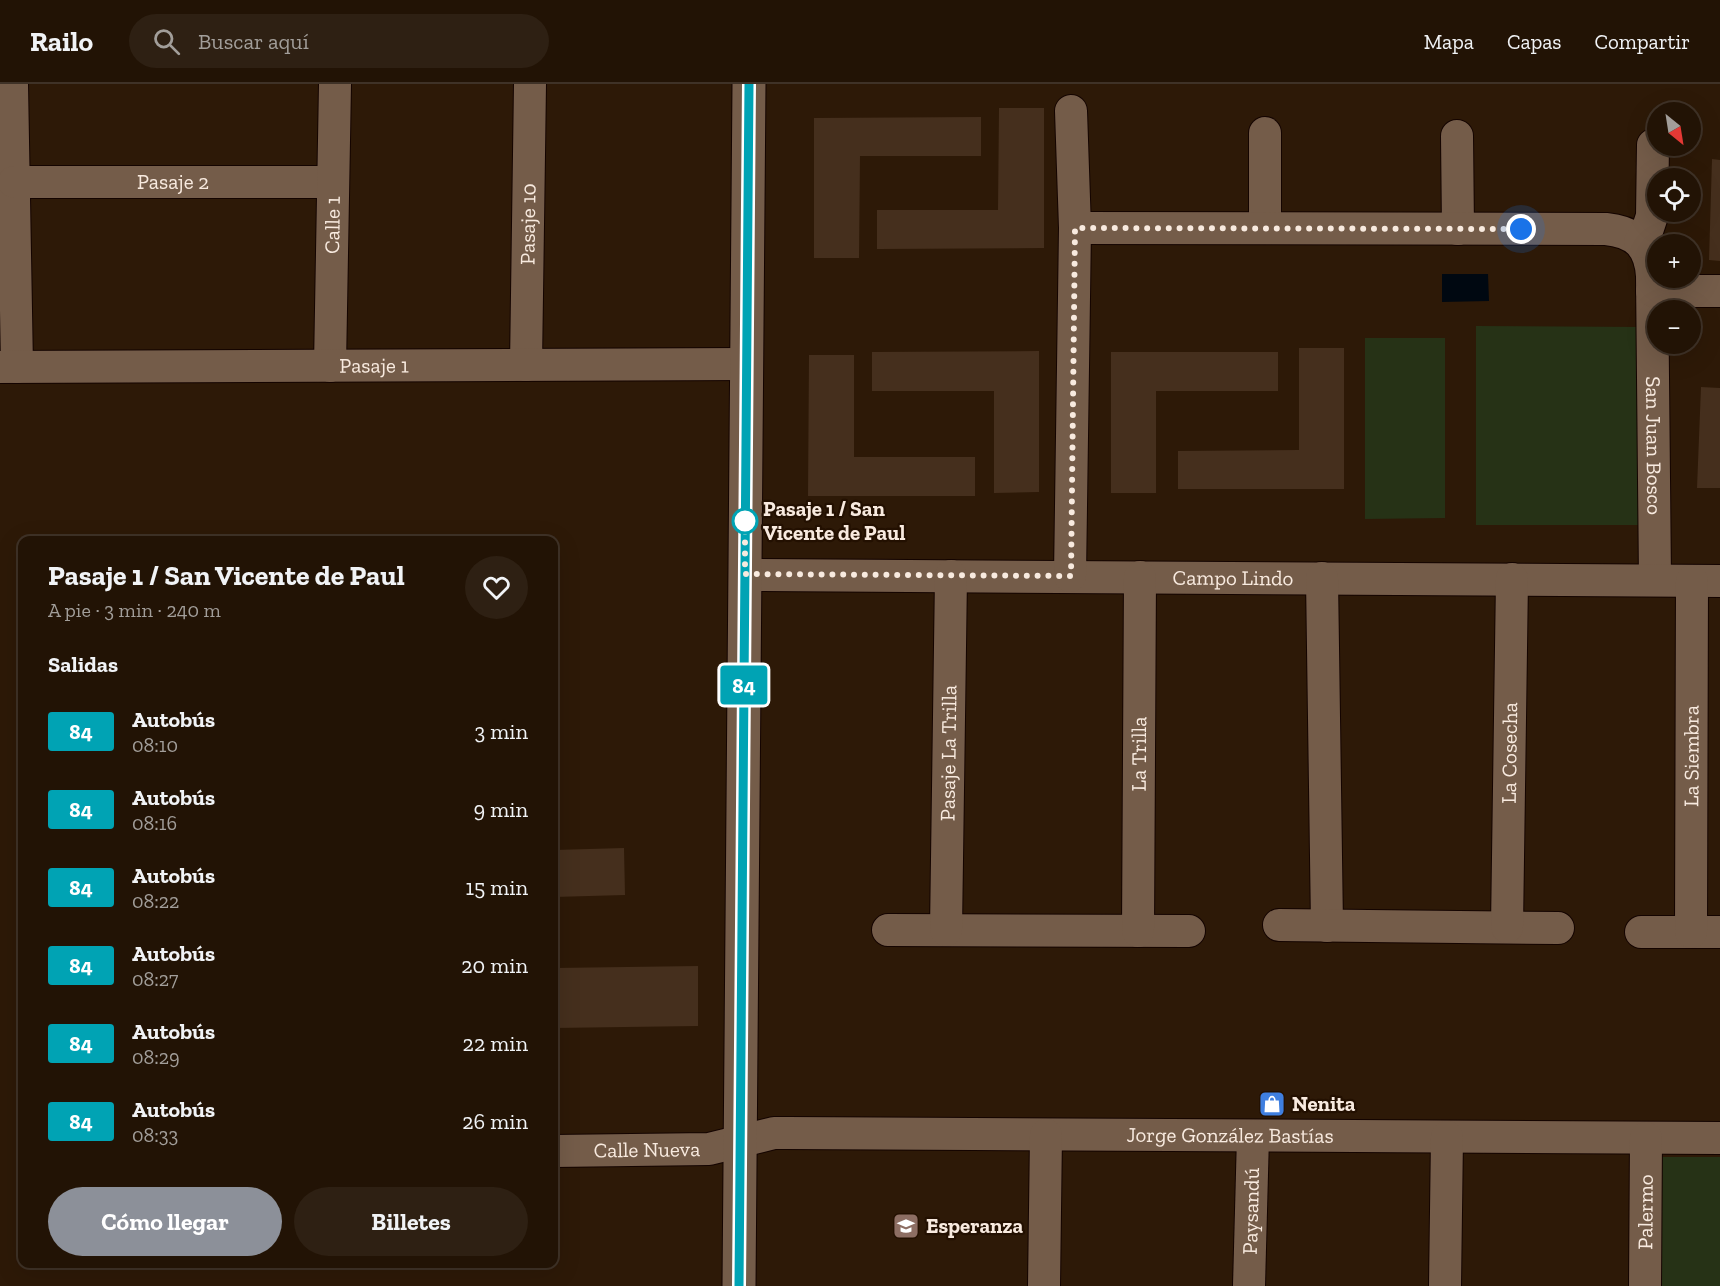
<!DOCTYPE html>
<html lang="es">
<meta charset="utf-8">
<style>
body{margin:0;font-family:"Zilla Slab",serif;background:#2e2013;color:#f1f3f6;height:100vh;display:flex;flex-direction:column;font-size:22px;white-space:nowrap}
*{box-sizing:border-box;margin:0}
p{font-size:20px;color:#a29e9a}
.icon{flex:none;width:33px;height:33px;fill:none;stroke:currentColor;stroke-width:2;stroke-linecap:round;stroke-linejoin:round}
.map{position:relative;flex:1;overflow:hidden}
.details{position:absolute;left:18px;top:452px;width:540px;height:732px;display:flex;flex-direction:column;background:#221305;border-radius:12px;box-shadow:0 6px 24px #0002,0 0 0 2px #3f3227}
.details>*{flex:none}
.badge{padding:0 12px;border-radius:4px;font-size:21px;line-height:39px}
.needle{width:39px;rotate:150deg}
.tools{position:absolute;left:1647px;top:18px;display:grid;gap:12px}
.tools a{display:grid;place-items:center;width:54px;height:54px;border-radius:50%;background:#221305;box-shadow:0 6px 24px #0002,0 0 0 2px #3f3227;font-size:30px}
.you{position:absolute;width:30px;height:30px;margin:-15px;border:4px solid #fff;border-radius:50%;background:#1a73e8;box-shadow:0 0 0 9px #1a73e833}
.map>.badge{position:absolute;translate:-50% -50%;box-shadow:0 0 0 3px #fff}
h2{padding:0 30px;font-size:22px;line-height:54px}
.round{display:grid;place-items:center;flex:none;width:63px;height:63px;border-radius:32px;background:#2e2013}
.head{display:flex;align-items:center;justify-content:space-between;height:102px;padding:0 30px}
h1{font-size:28px;font-weight:800;line-height:45px}
.button{display:flex;gap:12px;margin-top:auto;padding:12px 30px}
.button a{flex:1;height:69px;border-radius:36px;background:#8c9099;color:#fff;font-size:24px;font-weight:800;line-height:69px;text-align:center}
.button a+a{background:#2e2013;color:#f1f3f6}
ul{padding:0;list-style:none}
li{display:flex;align-items:center;gap:18px;height:78px;padding:0 30px}
li div{flex:1}
li b{display:block;font-size:22px}
li em{font-style:normal}
li .badge{min-width:66px;font-weight:700;text-align:center}
header{display:flex;align-items:center;gap:36px;box-sizing:border-box;height:84px;padding:0 30px;background:#221305;border-bottom:2px solid #3f3227}
header strong{font-size:28px}
nav{display:flex;gap:33px;margin-inline-start:auto;font-size:21px}
.search{width:420px;height:54px;background:#2e2013;display:flex;align-items:center;gap:15px;box-sizing:border-box;padding:0 21px;border-radius:33px;color:#a29e9a;font-size:22px}
.map>svg:first-child{display:block}
</style>
<header>
<strong>Railo</strong>
<div class="search"><svg class="icon" aria-label="search" viewBox="0 0 24 24"><circle cx="10" cy="10" r="6"/><path d="M15 15l6 6"/></svg>Buscar aquí</div>
<nav><a>Mapa</a><a>Capas</a><a>Compartir</a></nav>
</header>
<div class="map">
<svg width="1720" height="1202" viewBox="0 0 1720 1202">
<rect width="100%" height="100%" fill="#2d1907"/>
<g fill="#263216">
<polygon points="1476,242 1641,243 1638,441 1476,441"/>
<polygon points="1365,254 1445,254 1445,434 1365,435"/>
<polygon points="1660,1073 1720,1073 1720,1202 1658,1202"/>
</g>
<polygon fill="#000811" points="1442,190 1488,190 1489,217 1442,218"/>
<g fill="#452f1d">
<polygon points="999,24 1044,24 1044,164 877,165 877,126 998,126"/>
<polygon points="981,33 981,72 860,72 859,174 814,174 814,34"/>
<polygon points="1712,75 1720,76 1720,177 1709,176"/>
<polygon points="1299,264 1344,264 1344,405 1178,405 1178,367 1299,366"/>
<polygon points="1039,267 1039,408 994,409 994,307 872,307 872,268"/>
<polygon points="1111,268 1278,268 1278,307 1156,307 1156,409 1111,409"/>
<polygon points="809,271 854,271 854,373 975,373 975,412 808,412"/>
<polygon points="1701,303 1720,304 1720,404 1697,404"/>
<polygon points="624,764 625,811 554,813 554,766"/>
<polygon points="698,882 698,942 554,944 554,884"/>
</g>
<g fill="none" stroke-linecap="round" stroke-linejoin="round">
<defs>
<g id="minor">
<polyline points="12,0 17,283"/>
<polyline points="1265,49 1265,144"/>
<polyline points="1457,52 1458,145"/>
<path id="s1" d="M 14,98 L 333,98"/>
<path id="s2" d="M 1075,144 L 1606,145 C 1636,148 1650,162 1652,192 L 1655,496"/>
<polyline points="1640,158 1647,147 1652,132 1653,61"/>
<polyline points="1652,207 1720,207"/>
<path id="s3" d="M 526,281 L 530,0"/>
<path id="s4" d="M 330,282 L 335,0"/>
<path id="s5" d="M 0,283 L 746,280"/>
<path id="s6" d="M 745,491 L 1720,497"/>
<polyline points="1070,492 1075,144 1071,27"/>
<polyline points="1322,494 1327,842"/>
<polyline points="1279,841 1558,844"/>
<path id="s7" d="M 1507,843 L 1512,495"/>
<polyline points="888,846 1189,847"/>
<path id="s8" d="M 946,846 L 951,492"/>
<path id="s9" d="M 1138,847 L 1140,493"/>
<polyline points="1641,848 1720,848"/>
<path id="s10" d="M 1691,848 L 1692,497"/>
<path id="s11" d="M 554,1067 L 709,1065 L 774,1049 L 787,1049 L 1720,1054"/>
<polyline points="1044,1202 1046,1051"/>
<path id="s12" d="M 1249,1202 L 1253,1052"/>
<polyline points="1445,1202 1447,1053"/>
<path id="s13" d="M 1645,1202 L 1646,1054"/>
</g>
<polyline id="tertiary" points="739,1202 749,0"/>
</defs>
<use href="#minor" stroke="#140400" stroke-width="34"/>
<use href="#tertiary" stroke="#140400" stroke-width="35"/>
<use href="#minor" stroke="#745c49" stroke-width="32"/>
<use href="#tertiary" stroke="#745c49" stroke-width="33"/>
</g>
<g fill="none" stroke-linecap="round" stroke-linejoin="round">
<defs>
<polyline id="line" points="739,1202 749,0"/>
</defs>
<use href="#line" stroke="#fff" stroke-width="14"/>
<use href="#line" stroke="#00a3b4" stroke-width="9"/>
<polyline stroke="#f8eadf" stroke-width="6" stroke-dasharray="0 10.8" points="745,437 745,490 1071,492 1075,144 1521,145"/>
</g>
<defs>
<symbol id="shop-square" viewBox="-11 -11 22 22"><rect x="-9" y="-9" width="18" height="18" rx="4" fill="#3f7fe0" stroke="#231001"/><path d="M-5-2.5h2.3a2.7 3.5 0 0 1 5.4 0H5L5.5 6h-11ZM-1.5-2.5h3a1.5 2.3 0 0 0-3 0Z" fill="#fff"/></symbol>
<symbol id="school-square" viewBox="-11 -11 22 22"><rect x="-9" y="-9" width="18" height="18" rx="4" fill="#8d6e63" stroke="#231001"/><path d="M0-5L7-2L0 1L-7-2ZM-4 1L0 2.5L4 1V4Q0 6-4 4Z" fill="#fff"/></symbol>
</defs>
<g fill-rule="evenodd">
<use href="#shop-square" x="1257" y="1005" width="30" height="30"/>
<use href="#school-square" x="891" y="1127" width="30" height="30"/>
</g>
<circle fill="#fff" stroke="#00a3b4" stroke-width="3" cx="745" cy="437" r="12"/>
<g text-anchor="middle" stroke-width="4.5" stroke-linejoin="round" paint-order="stroke">
<g font-size="21" fill="#f8eadf" stroke="#231001">
<text dy="7" stroke="none"><textPath href="#s1" startOffset="159">Pasaje 2</textPath></text>
<text dy="7" stroke="none"><textPath href="#s4" startOffset="141">Calle 1</textPath></text>
<text dy="7" stroke="none"><textPath href="#s3" startOffset="141">Pasaje 10</textPath></text>
<text dy="7" stroke="none"><textPath href="#s5" startOffset="374">Pasaje 1</textPath></text>
<text dy="7" stroke="none"><textPath href="#s2" startOffset="774">San Juan Bosco</textPath></text>
<text dy="7" stroke="none"><textPath href="#s6" startOffset="488">Campo Lindo</textPath></text>
<text dy="7" stroke="none"><textPath href="#s8" startOffset="177">Pasaje La Trilla</textPath></text>
<text dy="7" stroke="none"><textPath href="#s7" startOffset="174">La Cosecha</textPath></text>
<text dy="7" stroke="none"><textPath href="#s9" startOffset="177">La Trilla</textPath></text>
<text dy="7" stroke="none"><textPath href="#s10" startOffset="176">La Siembra</textPath></text>
<text dy="7" stroke="none"><textPath href="#s11" startOffset="678">Jorge González Bastías</textPath></text>
<text dy="7" stroke="none"><textPath href="#s11" startOffset="93">Calle Nueva</textPath></text>
<text dy="7" stroke="none"><textPath href="#s12" startOffset="75">Paysandú</textPath></text>
<text dy="7" stroke="none"><textPath href="#s13" startOffset="74">Palermo</textPath></text>
</g>
<g font-size="21" font-weight="bold" fill="#f8eadf" stroke="#231001" text-anchor="start">
<text x="763" y="432">Pasaje 1 / San<tspan x="763" dy="24">Vicente de Paul</tspan></text>
</g>
<g font-size="21" font-weight="bold" fill="#f8eadf" stroke="#231001" text-anchor="start">
<text x="1292" y="1027">Nenita</text>
<text x="926" y="1149">Esperanza</text>
</g>
</g>
</svg>
<div class="tools">
<a><svg class="needle" viewBox="-14 -14 28 28"><path d="M0-13l5 13h-10z" fill="#e53935"/><path d="M0 13l5-13h-10z" fill="#a29e9a"/></svg></a>
<a><svg class="icon" aria-label="locate" viewBox="0 0 24 24"><circle cx="12" cy="12" r="6"/><path d="M12 2v4M12 18v4M2 12h4M18 12h4"/></svg></a>
<a>+</a>
<a>−</a>
</div>
<div class="you" style="left:1521px;top:145px"></div>
<b class="badge" style="left:744px;top:601px;background:#00a3b4;color:#fff">84</b>
<section class="details">
<div class="head"><div><h1>Pasaje 1 / San Vicente de Paul</h1><p>A pie · 3 min · 240 m</p></div><a class="round"><svg class="icon" aria-label="heart" viewBox="0 0 24 24"><path d="M12 20l-8-8c-3-5 5-10 8-4 3-6 11-1 8 4z"/></svg></a></div>
<h2>Salidas</h2>
<ul>
<li><span class="badge" style="background:#00a3b4;color:#fff">84</span><div><b>Autobús</b><p>08:10</p></div><em>3 min</em></li>
<li><span class="badge" style="background:#00a3b4;color:#fff">84</span><div><b>Autobús</b><p>08:16</p></div><em>9 min</em></li>
<li><span class="badge" style="background:#00a3b4;color:#fff">84</span><div><b>Autobús</b><p>08:22</p></div><em>15 min</em></li>
<li><span class="badge" style="background:#00a3b4;color:#fff">84</span><div><b>Autobús</b><p>08:27</p></div><em>20 min</em></li>
<li><span class="badge" style="background:#00a3b4;color:#fff">84</span><div><b>Autobús</b><p>08:29</p></div><em>22 min</em></li>
<li><span class="badge" style="background:#00a3b4;color:#fff">84</span><div><b>Autobús</b><p>08:33</p></div><em>26 min</em></li>
</ul>
<div class="button"><a>Cómo llegar</a><a>Billetes</a></div>
</section>
</div>
